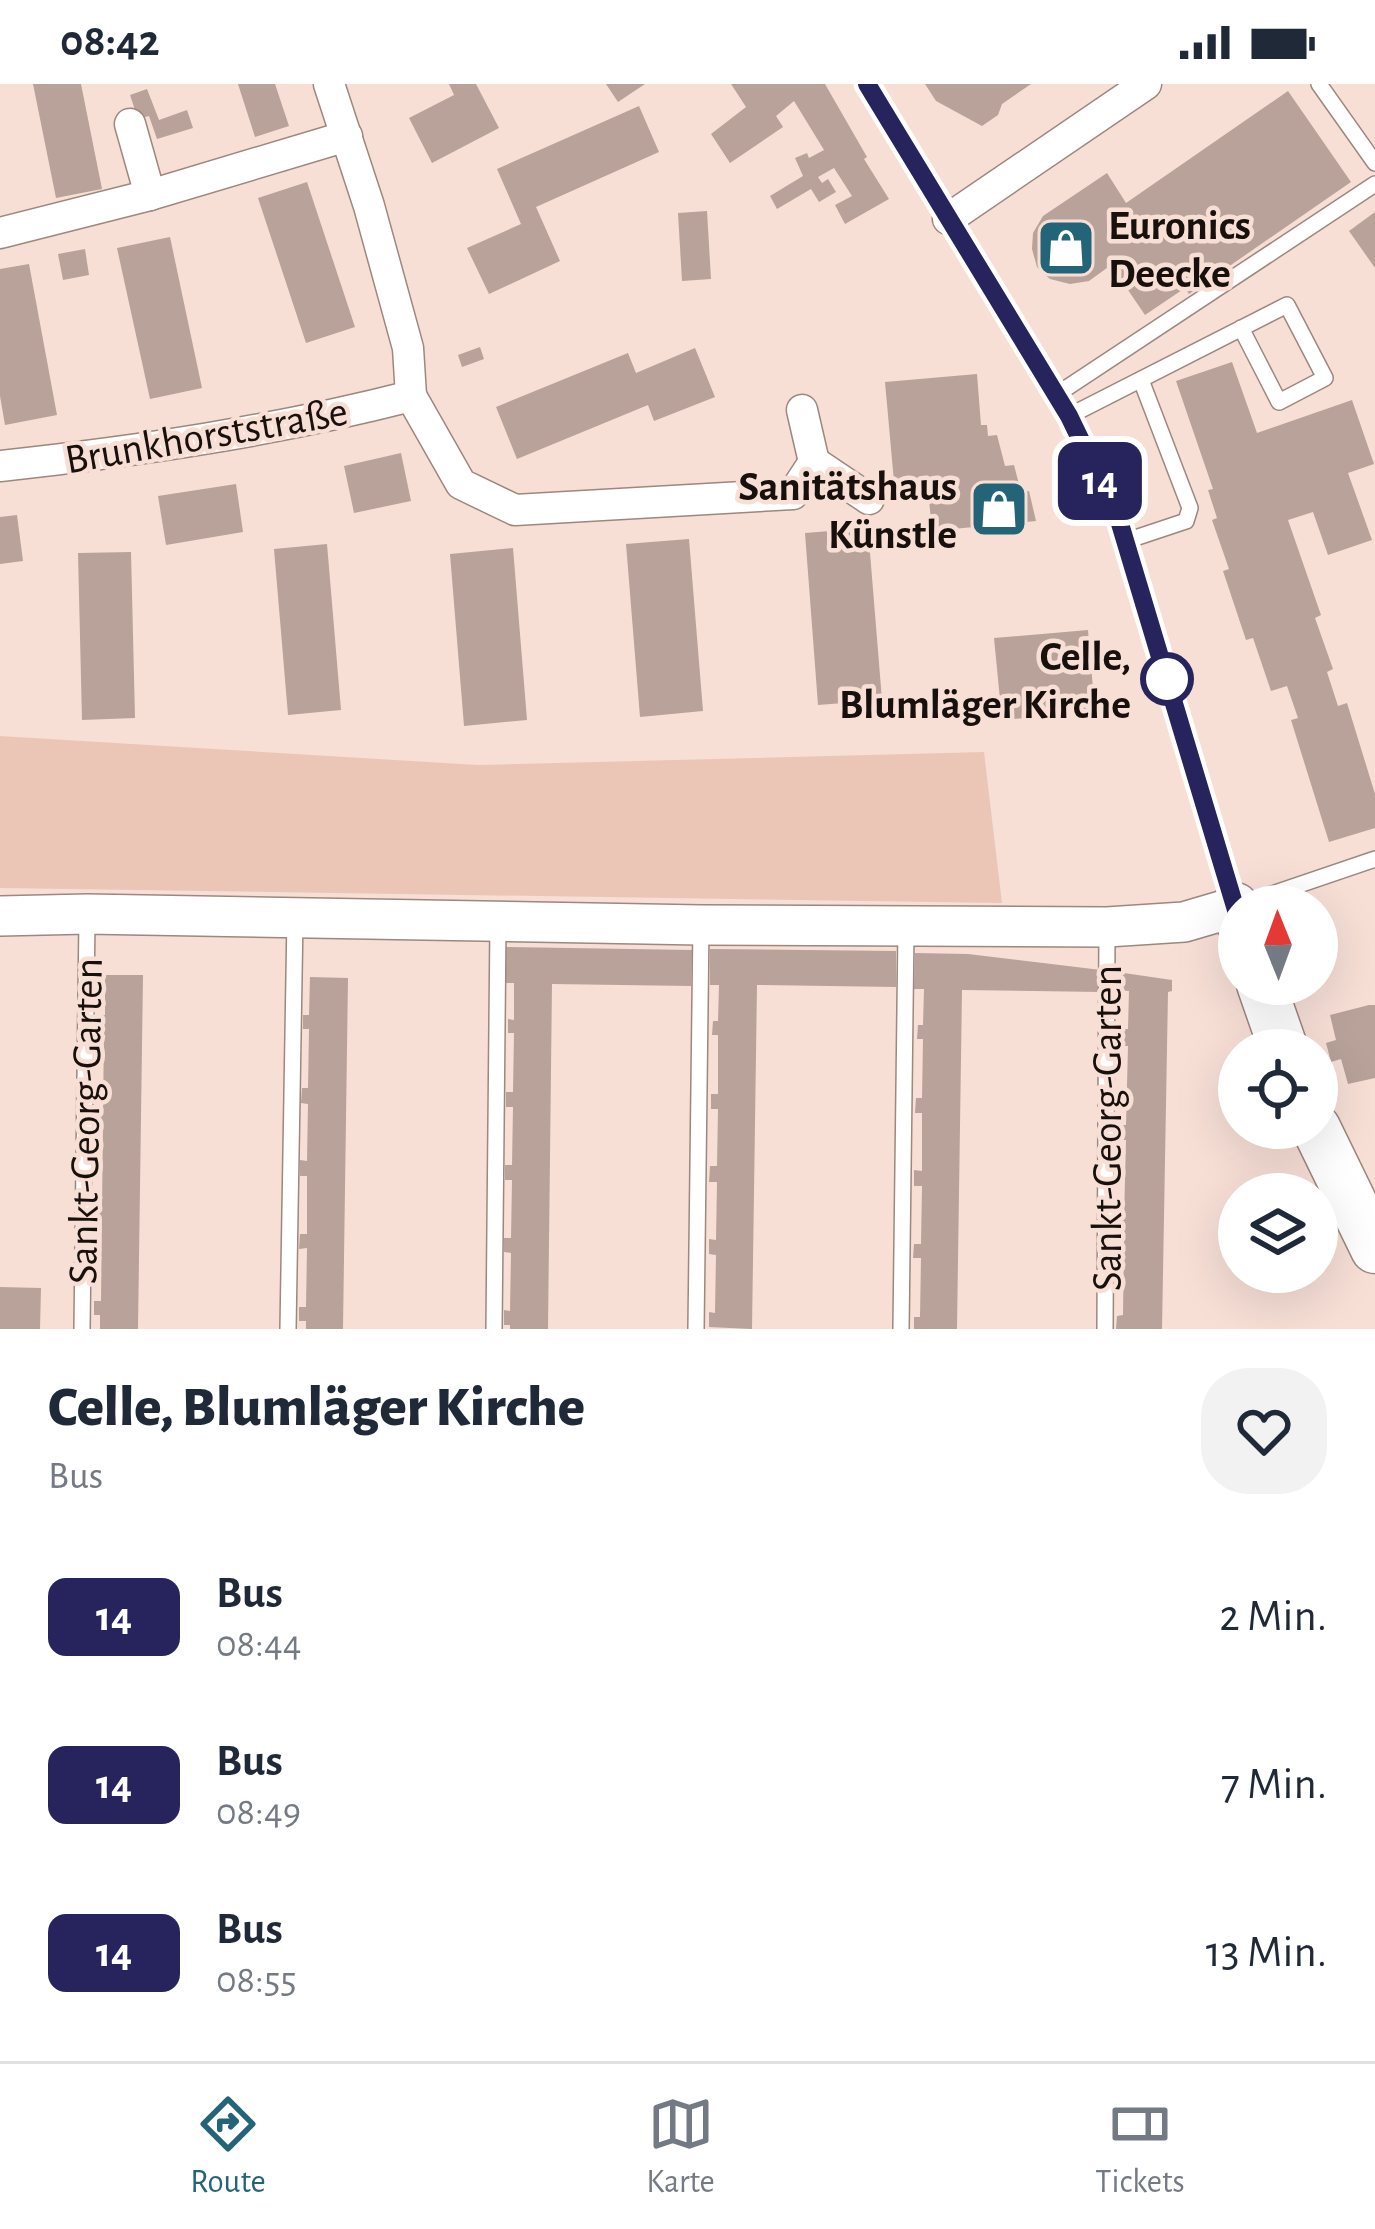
<!DOCTYPE html>
<html lang="de">
<meta charset="utf-8">
<style>
body{margin:0;font-family:"Alegreya Sans",sans-serif;background:#f2f2f3;color:#1f2937;height:100vh;display:flex;flex-direction:column;font-size:45px;white-space:nowrap}
*{box-sizing:border-box;margin:0}
p{font-size:39px;color:#747a83}
.icon{flex:none;width:66px;height:66px;fill:none;stroke:currentColor;stroke-width:2;stroke-linecap:round;stroke-linejoin:round}
.map{position:relative;height:1245px;overflow:hidden}
.panel{display:flex;flex-direction:column;background:#fff;flex:1}
.panel>*{flex:none}
.badge{padding:0 24px;border-radius:18px;font-size:42px;line-height:78px}
.needle{width:78px;rotate:359deg}
.fabs{position:absolute;left:1218px;top:801px;display:grid;gap:24px}
.fabs a{display:grid;place-items:center;width:120px;height:120px;border-radius:50%;background:#fff;box-shadow:0 12px 48px #0002;font-size:60px}
.map>.badge{position:absolute;translate:-50% -50%;box-shadow:0 0 0 6px #fff}
.round{display:grid;place-items:center;flex:none;width:126px;height:126px;border-radius:48px;background:#f2f2f3}
.summary{display:flex;align-items:center;justify-content:space-between;height:204px;padding:0 48px}
h1{font-size:57px;font-weight:800;line-height:90px}
ul{padding:0;list-style:none}
li{display:flex;align-items:center;gap:36px;height:168px;padding:0 48px}
li div{flex:1}
li b{display:block;font-size:45px}
li em{font-style:normal}
li .badge{min-width:132px;font-weight:700;text-align:center}
.status{display:flex;justify-content:space-between;align-items:center;height:84px;padding:0 60px;background:#fff;direction:ltr}
.status svg{height:33px;fill:currentColor}
.dock{display:flex;justify-content:space-around;align-items:center;height:168px;border-top:3px solid #e0e1e3;background:#fff;font-size:33px;color:#747a83}
.dock a{display:grid;justify-items:center;gap:6px}
.dock .on{color:#246479}
.map>svg:first-child{display:block}
</style>
<div class="status"><b>08:42</b><svg viewBox="0 0 49 12"><path d="M0 12V9h3v3zM5 12V6h3v6zM10 12V3h3v9zM15 12V0h3v12zM26 1h20v11H26zM47 4h2v5h-2z"/></svg></div>
<div class="map">
<svg width="1375" height="1245" viewBox="0 0 1375 1245">
<rect width="100%" height="100%" fill="#f7dfd6"/>
<polygon fill="#ebc6b7" points="0,652 478,681 984,668 1002,819 0,804"/>
<g fill="#b8a299">
<polygon points="33,0 81,0 102,105 56,114"/>
<polygon points="238,0 275,0 289,42 255,53"/>
<polygon points="449,0 476,0 499,44 432,79 409,34 454,11"/>
<polygon points="606,0 645,0 618,18"/>
<polygon points="731,0 825,0 867,73 864,75 889,115 845,140 835,121 852,112 834,84 818,93 822,99 828,95 836,108 819,118 811,105 777,125 770,112 803,92 795,74 807,69 809,74 824,66 794,17 776,32 783,43 730,79 711,50 746,23"/>
<polygon points="925,0 1031,0 1002,20 998,31 982,42 936,17"/>
<polygon points="147,5 159,36 187,26 193,44 157,55 149,32 138,35 130,11"/>
<polygon points="1288,7 1351,98 1189,210 1185,204 1145,231 1111,181 1089,197 1070,200 1050,195 1037,183 1032,165 1033,149 1043,132 1107,89 1126,119"/>
<polygon points="639,22 659,68 536,123 560,177 489,210 467,164 521,140 497,85"/>
<polygon points="307,98 355,243 306,259 258,114"/>
<polygon points="707,127 711,195 682,197 678,129"/>
<polygon points="1375,128 1375,184 1349,147"/>
<polygon points="170,153 202,304 150,315 117,164"/>
<polygon points="85,165 89,191 63,196 58,170"/>
<polygon points="29,180 57,331 5,341 0,312 0,185"/>
<polygon points="480,263 484,275 462,283 458,271"/>
<polygon points="695,264 715,313 654,337 648,321 517,375 496,323 628,269 636,289"/>
<polygon points="1232,278 1257,349 1352,316 1374,380 1348,389 1372,456 1328,471 1313,428 1288,436 1321,531 1315,534 1333,585 1327,588 1338,622 1347,619 1375,710 1375,744 1329,758 1291,636 1298,634 1287,602 1271,607 1253,554 1246,556 1223,487 1229,485 1212,436 1217,434 1208,406 1213,405 1176,297"/>
<polygon points="977,290 981,341 987,341 988,352 997,351 1005,382 1014,381 1021,408 1029,407 1036,437 932,447 927,395 894,398 885,298"/>
<polygon points="401,369 411,417 354,429 344,382"/>
<polygon points="236,400 243,448 166,461 158,412"/>
<polygon points="17,431 23,477 0,480 0,433"/>
<polygon points="868,444 882,616 818,621 805,449"/>
<polygon points="689,455 703,627 640,633 626,460"/>
<polygon points="327,460 341,626 288,631 274,465"/>
<polygon points="513,464 527,636 464,642 450,470"/>
<polygon points="131,468 135,634 82,636 78,469"/>
<polygon points="1088,546 1095,628 1002,636 994,554"/>
<polygon points="505,863 692,866 691,902 552,900 548,1245 510,1245 510,1241 504,1241 504,1226 510,1227 511,1169 504,1168 504,1154 511,1154 512,1096 505,1096 505,1081 512,1081 513,1023 506,1023 506,1008 513,1008 514,949 508,949 508,935 514,936 514,899 505,899"/>
<polygon points="710,865 896,867 896,903 757,901 752,1245 709,1243 709,1228 715,1229 716,1171 709,1170 709,1155 716,1156 717,1098 709,1098 710,1082 717,1082 718,1025 711,1025 711,1010 718,1010 718,951 712,951 713,937 718,937 719,901 710,901"/>
<polygon points="915,869 968,870 1101,886 1101,908 962,906 957,1245 914,1245 914,1233 920,1233 921,1174 913,1174 914,1160 921,1160 922,1102 914,1102 914,1086 922,1087 922,1029 915,1029 916,1014 922,1014 923,955 917,955 918,941 923,941 924,905 914,905"/>
<polygon points="1117,888 1172,896 1172,907 1168,908 1162,1245 1116,1245 1117,1232 1123,1231 1124,1151 1117,1151 1117,1136 1124,1136 1126,1056 1120,1056 1120,1041 1126,1041 1128,962 1122,962 1122,945 1128,945 1129,907 1117,906"/>
<polygon points="105,891 143,891 138,1245 100,1245 100,1231 94,1231 94,1217 101,1217 102,1135 95,1136 96,1122 102,1122 103,1041 96,1041 96,1026 103,1027 104,947 98,947 98,931 105,931"/>
<polygon points="310,893 348,894 343,1245 306,1245 306,1237 299,1237 299,1223 306,1223 307,1164 299,1165 300,1150 307,1150 307,1092 300,1092 300,1076 307,1077 308,1020 301,1019 302,1004 308,1004 309,945 303,945 303,931 309,931"/>
<polygon points="1369,921 1375,921 1375,994 1348,1000 1341,975 1331,978 1326,959 1336,956 1330,931"/>
<polygon points="0,1203 41,1204 40,1245 0,1245"/>
</g>
<g fill="none" stroke-linecap="round" stroke-linejoin="round">
<defs>
<g id="service">
<polyline points="1319,0 1375,79"/>
<polyline points="1056,311 1375,100"/>
<polyline points="1069,332 1287,221 1325,294 1279,318 1241,244"/>
<polyline points="1126,457 1186,437 1190,424 1141,296"/>
<polyline points="1243,820 1375,775"/>
<polyline points="82,1245 87,834"/>
<polyline points="288,1245 295,834"/>
<polyline points="494,1245 498,840"/>
<polyline points="696,1245 701,841"/>
<polyline points="901,1245 906,846"/>
<polyline points="1105,1245 1107,846"/>
</g>
<g id="minor">
<polyline points="130,40 150,111"/>
<polyline points="948,135 1146,0"/>
<polyline points="0,149 150,111 347,52"/>
<polyline points="411,312 461,400 515,426 793,410 814,378 869,415"/>
<polyline points="802,326 814,378"/>
<path d="M 0,382 C 140,367 274,347 411,312 L 408,264 L 369,122 L 329,0"/>
</g>
<polyline id="tertiary" points="0,832 87,830 701,841 1107,843 1184,838 1235,823"/>
<g id="primary">
<polyline points="1235,823 1239,836"/>
<polyline points="1261,900 1284,966"/>
<polyline points="1316,1044 1375,1165"/>
</g>
</defs>
<use href="#service" stroke="#9d877f" stroke-width="18"/>
<use href="#minor" stroke="#9d877f" stroke-width="33"/>
<use href="#tertiary" stroke="#9d877f" stroke-width="42"/>
<use href="#primary" stroke="#9d877f" stroke-width="51"/>
<use href="#service" stroke="#fff" stroke-width="15"/>
<use href="#minor" stroke="#fff" stroke-width="30"/>
<use href="#tertiary" stroke="#fff" stroke-width="39"/>
<use href="#primary" stroke="#fff" stroke-width="48"/>
</g>
<g fill="none" stroke-linecap="round" stroke-linejoin="round">
<defs>
<polyline id="line" points="867,0 1069,332 1118,433 1239,836"/>
</defs>
<use href="#line" stroke="#fff" stroke-width="27"/>
<use href="#line" stroke="#27235c" stroke-width="18"/>
</g>
<defs>
<symbol id="shop-square" viewBox="-11 -11 22 22"><rect x="-9" y="-9" width="18" height="18" rx="4" fill="#246479" stroke="#f7dfd6"/><path d="M-5-2.5h2.3a2.7 3.5 0 0 1 5.4 0H5L5.5 6h-11ZM-1.5-2.5h3a1.5 2.3 0 0 0-3 0Z" fill="#fff"/></symbol>
</defs>
<g fill-rule="evenodd">
<use href="#shop-square" x="1033" y="131" width="66" height="66"/>
<use href="#shop-square" x="966" y="392" width="66" height="66"/>
</g>
<circle fill="#fff" stroke="#27235c" stroke-width="6" cx="1167" cy="595" r="24"/>
<g text-anchor="middle" stroke-width="9" stroke-linejoin="round" paint-order="stroke">
<g font-size="42" font-weight="bold" fill="#17100c" stroke="#f7dfd6" text-anchor="start">
<text x="1108" y="155">Euronics<tspan x="1108" dy="48">Deecke</tspan></text>
<text x="957" y="416" text-anchor="end">Sanitätshaus<tspan x="957" dy="48">Künstle</tspan></text>
</g>
<g font-size="42" fill="#17100c" stroke="#f7dfd6">
<text transform="translate(206 350) rotate(-10)" y="15">Brunkhorststraße</text>
<text transform="translate(84 1037) rotate(-89)" y="15">Sankt-Georg-Garten</text>
<text transform="translate(1106 1044) rotate(-90)" y="15">Sankt-Georg-Garten</text>
</g>
<g font-size="42" font-weight="bold" fill="#17100c" stroke="#f7dfd6" text-anchor="end">
<text x="1131" y="586">Celle,<tspan x="1131" dy="48">Blumläger Kirche</tspan></text>
</g>
</g>
</svg>
<div class="fabs">
<a><svg class="needle" viewBox="-14 -14 28 28"><path d="M0-13l5 13h-10z" fill="#e53935"/><path d="M0 13l5-13h-10z" fill="#747a83"/></svg></a>
<a><svg class="icon" aria-label="locate" viewBox="0 0 24 24"><circle cx="12" cy="12" r="6"/><path d="M12 2v4M12 18v4M2 12h4M18 12h4"/></svg></a>
<a><svg class="icon" aria-label="layers" viewBox="0 0 24 24"><path d="M12 4l9 5-9 5-9-5zM3 14l9 5 9-5"/></svg></a>
</div>
<b class="badge" style="left:1100px;top:397px;background:#27235c;color:#fff">14</b>
</div>
<section class="panel">
<div class="summary"><div><h1>Celle, Blumläger Kirche</h1><p>Bus</p></div><a class="round"><svg class="icon" aria-label="heart" viewBox="0 0 24 24"><path d="M12 20l-8-8c-3-5 5-10 8-4 3-6 11-1 8 4z"/></svg></a></div>
<ul>
<li><span class="badge" style="background:#27235c;color:#fff">14</span><div><b>Bus</b><p>08:44</p></div><em>2 Min.</em></li>
<li><span class="badge" style="background:#27235c;color:#fff">14</span><div><b>Bus</b><p>08:49</p></div><em>7 Min.</em></li>
<li><span class="badge" style="background:#27235c;color:#fff">14</span><div><b>Bus</b><p>08:55</p></div><em>13 Min.</em></li>
</ul>
</section>
<nav class="dock">
<a class="on"><svg class="icon" aria-label="directions" viewBox="0 0 24 24"><path d="M12 3l9 9-9 9-9-9zM9 14v-3h6M13 9l2 2-2 2"/></svg>Route</a>
<a><svg class="icon" aria-label="map" viewBox="0 0 24 24"><path d="M3 6l6-2 6 2 6-2v14l-6 2-6-2-6 2zM9 4v14M15 6v14"/></svg>Karte</a>
<a><svg class="icon" aria-label="tickets" viewBox="0 0 24 24"><path d="M3 7h18v10H3zM15 7v10"/></svg>Tickets</a>
</nav>
